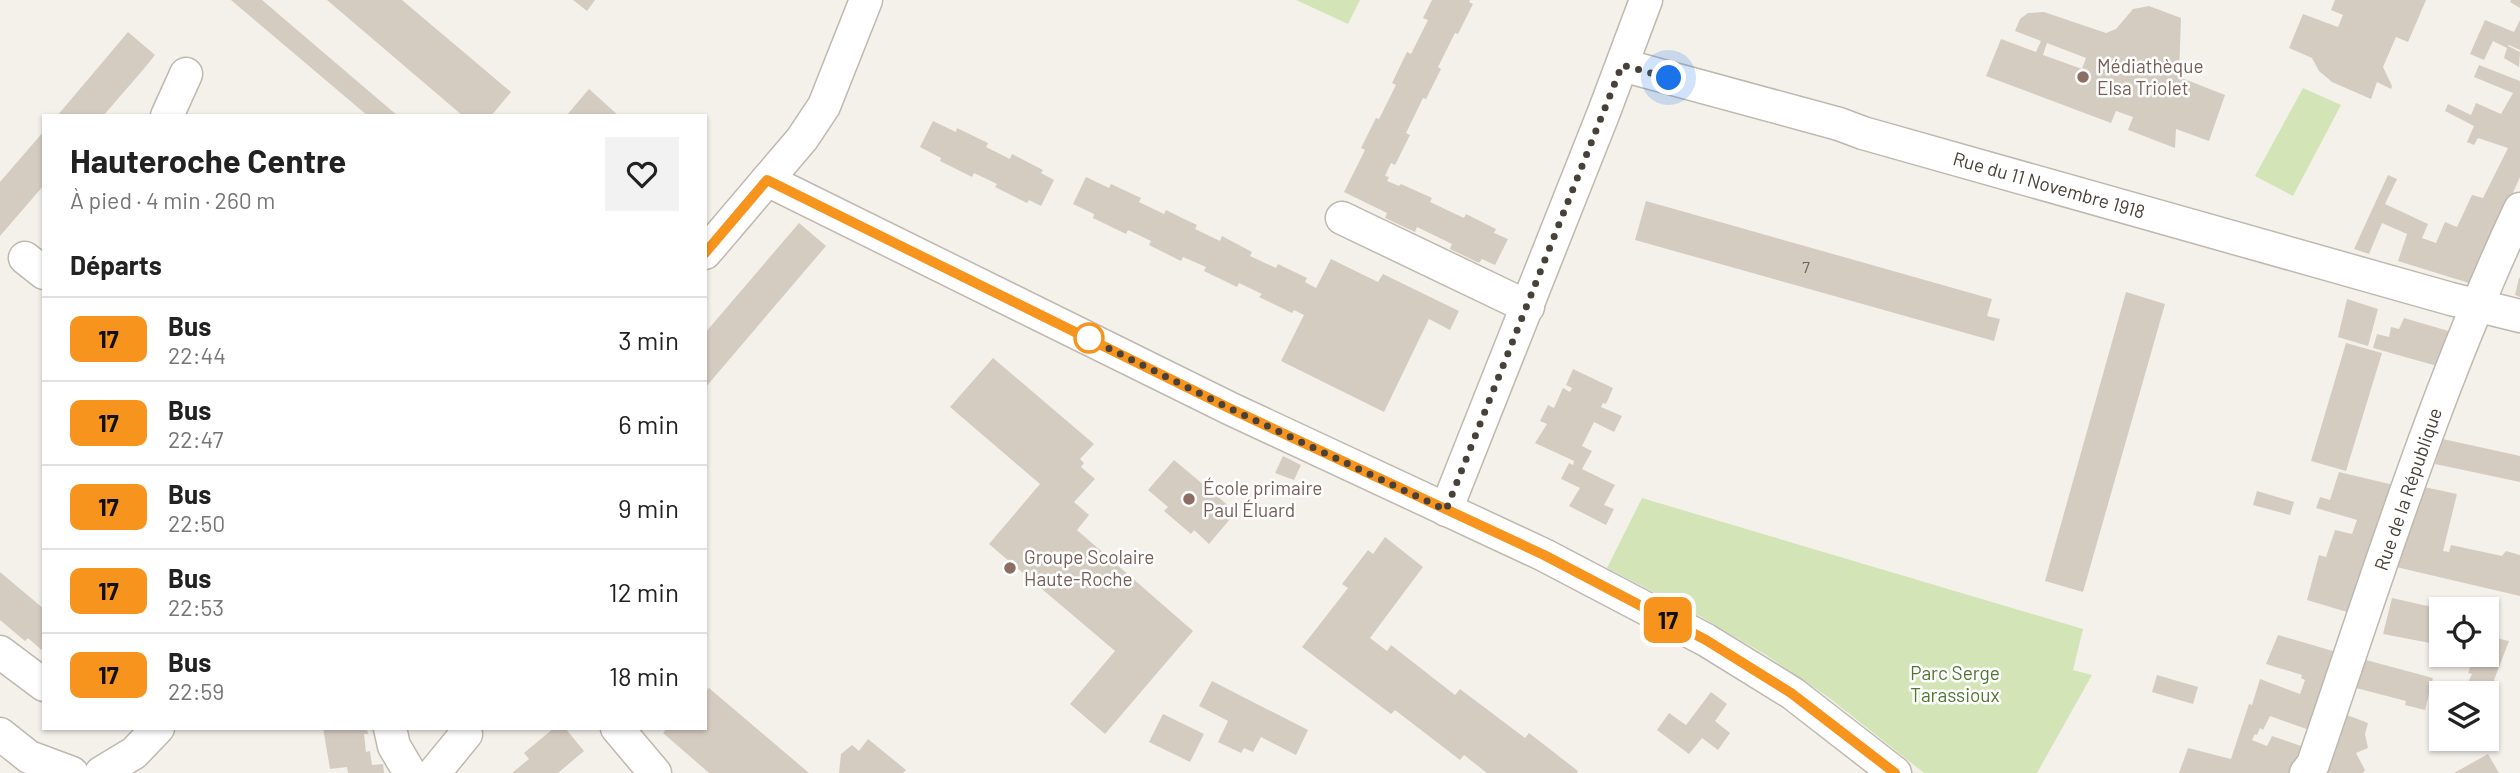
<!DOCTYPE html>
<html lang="fr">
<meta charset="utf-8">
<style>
body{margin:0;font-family:Barlow,sans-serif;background:#f2f2f2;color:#222;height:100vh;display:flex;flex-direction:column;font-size:26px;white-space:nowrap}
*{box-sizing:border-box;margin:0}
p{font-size:23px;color:#767676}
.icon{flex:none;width:38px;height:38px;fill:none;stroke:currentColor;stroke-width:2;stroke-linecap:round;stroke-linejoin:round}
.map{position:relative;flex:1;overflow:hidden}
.side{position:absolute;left:42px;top:114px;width:665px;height:616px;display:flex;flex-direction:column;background:#fff;border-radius:0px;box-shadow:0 2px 5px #0004}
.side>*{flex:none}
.badge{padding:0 14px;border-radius:10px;font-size:24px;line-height:46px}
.buttons{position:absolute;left:2429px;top:597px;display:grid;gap:14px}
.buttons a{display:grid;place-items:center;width:70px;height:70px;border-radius:0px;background:#fff;box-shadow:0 2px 5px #0004;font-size:35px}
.you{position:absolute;width:35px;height:35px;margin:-18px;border:5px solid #fff;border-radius:50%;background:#1a73e8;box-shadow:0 0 0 10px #1a73e833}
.map>.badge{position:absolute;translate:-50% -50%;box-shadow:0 0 0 4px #fff}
h2{padding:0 28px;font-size:26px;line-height:63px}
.round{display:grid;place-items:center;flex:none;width:74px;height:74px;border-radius:0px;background:#f2f2f2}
.head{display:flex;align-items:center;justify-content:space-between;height:119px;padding:0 28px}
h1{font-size:33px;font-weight:700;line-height:52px}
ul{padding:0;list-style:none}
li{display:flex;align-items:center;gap:21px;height:84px;padding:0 28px;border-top:2px solid #e0e0e0}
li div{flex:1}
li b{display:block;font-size:26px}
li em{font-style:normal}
li .badge{min-width:77px;font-weight:700;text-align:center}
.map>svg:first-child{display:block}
</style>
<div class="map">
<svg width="2520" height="773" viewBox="0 0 2520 773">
<rect width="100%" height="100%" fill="#f4f1eb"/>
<g fill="#d3e5b7">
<polygon points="1296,0 1360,0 1348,24"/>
<polygon points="2303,88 2341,105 2293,196 2255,176"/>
<polygon points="1642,498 2083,629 2073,670 2092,675 2037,773 1924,773 1828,697 1766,655 1703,618 1607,568"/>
</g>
<g fill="#d5ccc1" fill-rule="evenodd">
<polygon points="231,0 262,0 398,116 368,116"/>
<polygon points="327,0 402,0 511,92 491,116 463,116"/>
<polygon points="573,0 595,0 587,11"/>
<polygon points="1432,0 1470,0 1469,2 1473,4 1458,34 1455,33 1438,67 1441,69 1426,99 1423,98 1406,133 1410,135 1395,165 1391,163 1385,176 1389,177 1387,181 1399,186 1401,184 1432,198 1430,202 1464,218 1466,214 1496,229 1494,233 1508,239 1495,265 1482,259 1479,263 1450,249 1452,244 1417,227 1415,232 1385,218 1387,213 1344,192 1365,150 1361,148 1376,118 1379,119 1396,85 1392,83 1407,52 1411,54 1428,20 1423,18"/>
<polygon points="2335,0 2426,0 2408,42 2396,37 2383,67 2392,86 2391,89 2377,82 2371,99 2332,82 2319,71 2312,58 2289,48 2303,14 2338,27 2343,15 2331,10"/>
<polygon points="2511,0 2520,0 2520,8 2510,2"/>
<path d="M 2149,6 L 2181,18 L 2179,77 L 2225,95 L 2209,141 L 2176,129 L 2175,148 L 2128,130 L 2133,117 L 2116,111 L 2111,123 L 1986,76 L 2001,39 L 2036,52 L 2041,41 L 2015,31 L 2020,19 L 2028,13 L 2044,12 L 2106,33 L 2116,29 L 2133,9 ZM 2047,43 L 2086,58 L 2082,69 L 2043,55 Z"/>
<polygon points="2485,20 2514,32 2520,20 2520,50 2509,45 2508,46 2520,52 2519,67 2504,58 2507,48 2493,41 2484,60 2470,54"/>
<polygon points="128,32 155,55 142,71 103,116 57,116"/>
<polygon points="2479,65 2520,81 2520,177 2472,284 2398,261 2407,234 2382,223 2369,254 2354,249 2388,175 2397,179 2385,204 2428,224 2422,238 2436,243 2445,222 2457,227 2472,195 2483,198 2508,148 2478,138 2474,145 2467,142 2474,126 2445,111 2448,104 2471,115 2476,103 2501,114 2513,93 2474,77"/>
<polygon points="589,89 619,116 566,116"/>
<polygon points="933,121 956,132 957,128 988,143 986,147 1010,159 1012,154 1043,170 1041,173 1054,180 1041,206 1029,200 1027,203 995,187 997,184 974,173 972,177 940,161 941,158 920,147"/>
<polygon points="44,131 44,185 0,236 0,182"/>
<polygon points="1086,177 1109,188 1111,184 1141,198 1139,202 1164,214 1166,210 1182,218 1197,225 1195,229 1220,241 1222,236 1252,252 1250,256 1276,268 1278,264 1307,278 1305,282 1316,288 1331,259 1378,282 1383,274 1459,311 1450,330 1429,319 1384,412 1281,361 1304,315 1294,310 1292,313 1259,297 1262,294 1239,283 1237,287 1204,271 1206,267 1183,257 1181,261 1149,245 1151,241 1128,230 1126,234 1093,218 1094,214 1073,204"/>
<polygon points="1646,201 1992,299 1987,316 2000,319 1994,341 1635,240"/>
<polygon points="799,223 826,246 705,388 705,333"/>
<polygon points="2519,278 2520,278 2520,297 2515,295"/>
<polygon points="2126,292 2165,304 2083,592 2045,581"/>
<polygon points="2347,299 2378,309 2368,346 2338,337"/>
<polygon points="2404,318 2452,332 2437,366 2373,348 2377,334 2389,337 2391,327 2399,329"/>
<polygon points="2346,343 2382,353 2346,471 2311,461"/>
<polygon points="993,358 1094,444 1080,459 1084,463 1081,467 1095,479 1074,502 1089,515 1077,530 1193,631 1105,734 1070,704 1115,651 989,544 1040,484 950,407"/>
<polygon points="1573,369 1613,388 1606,404 1603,403 1601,407 1622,416 1614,432 1594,422 1582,446 1592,451 1582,469 1615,485 1604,505 1614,509 1606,525 1569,506 1580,488 1561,479 1569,463 1573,465 1574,461 1535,443 1547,424 1540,421 1548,405 1554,408 1563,388 1570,392 1572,388 1566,385"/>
<polygon points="2443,439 2520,456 2520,482 2435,464"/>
<polygon points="1283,456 1301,465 1294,480 1275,473"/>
<polygon points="1174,460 1236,512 1209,544 1194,530 1191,534 1164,511 1168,507 1148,490"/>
<polygon points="2339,472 2402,487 2357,615 2307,600 2319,555 2326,557 2335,530 2352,534 2357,520 2316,508 2320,497 2330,500"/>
<polygon points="2424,487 2457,494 2443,551 2449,552 2451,545 2502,556 2506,551 2520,555 2520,596 2396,567"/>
<polygon points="2257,491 2294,502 2290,515 2253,505"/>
<polygon points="1385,537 1423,567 1370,638 1387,651 1391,645 1455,695 1460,689 1525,738 1529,733 1578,771 1577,773 1487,773 1464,755 1460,760 1395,710 1391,714 1302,647 1348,588 1342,584 1368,550 1373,554"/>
<polygon points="0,572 44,609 44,652 28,638 25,641 0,620"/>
<polygon points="2392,598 2441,609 2441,621 2435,644 2383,634"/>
<polygon points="2278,635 2343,654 2312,731 2270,716 2263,730 2260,728 2257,735 2255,734 2252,740 2267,746 2272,736 2304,747 2291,773 2179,773 2188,748 2231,759 2249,704 2252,705 2260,679 2300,694 2305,680 2301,678 2302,675 2266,664"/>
<polygon points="2487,636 2509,641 2494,680 2499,692 2487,698 2487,693 2463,693 2472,674 2468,673 2475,654 2487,654"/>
<polygon points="2366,660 2433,678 2425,710 2405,705 2406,701 2356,688"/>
<polygon points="2157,675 2198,687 2193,704 2152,692"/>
<polygon points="1212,681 1308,730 1296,755 1261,737 1253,752 1244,748 1241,753 1218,742 1228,721 1199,706"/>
<polygon points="709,688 809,773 709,773 663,733 667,728 705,728 705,692"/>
<polygon points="1711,692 1727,704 1715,721 1730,733 1718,750 1702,738 1689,754 1657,730 1669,713 1686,725"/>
<polygon points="1163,714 1204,734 1190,762 1149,742"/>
<polygon points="2347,715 2368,723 2365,734 2368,748 2356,753 2365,770 2363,773 2327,773"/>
<polygon points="323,728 367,728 368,734 364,734 366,752 370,751 372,765 383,764 384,773 348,773 347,767 330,769"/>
<polygon points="554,728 565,728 584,751 558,773 512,773 529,759 524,753"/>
<polygon points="868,739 906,770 903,773 839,773 841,754 852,745 859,751"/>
<polygon points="2488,754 2499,773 2454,773"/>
</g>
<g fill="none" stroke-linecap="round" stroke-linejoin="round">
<defs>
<g id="minor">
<polyline points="1622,65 1839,124 1863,133 2451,299 2520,316"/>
<polyline points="167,116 186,74"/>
<polyline points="767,180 1231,409 1544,555 1706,640 1792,693 1895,773"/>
<polyline points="1342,218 1528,307"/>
<polyline points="705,253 802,139 824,106 866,0"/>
<polyline points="25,258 44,273"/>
<polyline points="1446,510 1604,112 1646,0"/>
<polyline points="0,652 44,685"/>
<polyline points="390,728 394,746 410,773"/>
<polyline points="617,728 655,773"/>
<polyline points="0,734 29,757 72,773"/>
<polyline points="101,773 134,753 158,728"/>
<polyline points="434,773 466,734"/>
<path d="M 2306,773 L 2313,764 C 2377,577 2436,388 2520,209"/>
</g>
</defs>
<use href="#minor" stroke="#bfb8ae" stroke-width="35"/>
<use href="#minor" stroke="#fff" stroke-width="32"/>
</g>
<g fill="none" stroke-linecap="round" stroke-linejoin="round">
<defs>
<polyline id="line" points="705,253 767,180 1231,409 1544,555 1706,640 1791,693 1895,773"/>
</defs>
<use href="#line" stroke="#fff" stroke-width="16"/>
<use href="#line" stroke="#f7941d" stroke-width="10"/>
<polyline stroke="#484139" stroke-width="7" stroke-dasharray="0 12.6" points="1089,338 1082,335 1231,409 1446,510 1622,65 1669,78"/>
</g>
<g fill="#8d6e63" stroke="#fff" stroke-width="2.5">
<circle cx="2083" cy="77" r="7"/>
<circle cx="1189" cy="499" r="7"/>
<circle cx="1010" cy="568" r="7"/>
</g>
<circle fill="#fff" stroke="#f7941d" stroke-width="3.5" cx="1089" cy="338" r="14"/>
<g text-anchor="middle" stroke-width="5" stroke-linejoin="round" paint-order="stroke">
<g font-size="16" fill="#6b645b">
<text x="1806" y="273">7</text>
</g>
<g font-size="19" fill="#785e54" stroke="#fff" text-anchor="start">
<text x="2097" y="73">Médiathèque<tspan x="2097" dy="22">Elsa Triolet</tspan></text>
<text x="1203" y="495">École primaire<tspan x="1203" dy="22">Paul Éluard</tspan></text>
<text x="1024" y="564">Groupe Scolaire<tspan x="1024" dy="22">Haute-Roche</tspan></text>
</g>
<g font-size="19" fill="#484139" stroke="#fff">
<text transform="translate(2049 185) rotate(16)" y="7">Rue du 11 Novembre 1918</text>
<text transform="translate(2408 489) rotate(-71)" y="7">Rue de la République</text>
</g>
<g font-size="19" fill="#4f7630" stroke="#fff">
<text x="1955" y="680">Parc Serge<tspan x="1955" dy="22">Tarassioux</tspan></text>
</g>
</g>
</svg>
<div class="buttons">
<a><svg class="icon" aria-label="locate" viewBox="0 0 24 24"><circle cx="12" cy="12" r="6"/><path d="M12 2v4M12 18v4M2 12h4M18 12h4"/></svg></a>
<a><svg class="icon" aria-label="layers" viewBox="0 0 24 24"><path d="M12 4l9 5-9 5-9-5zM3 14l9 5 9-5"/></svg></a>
</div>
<div class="you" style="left:1669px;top:78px"></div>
<b class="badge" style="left:1668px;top:620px;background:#f7941d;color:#111">17</b>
<section class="side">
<div class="head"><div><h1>Hauteroche Centre</h1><p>À pied · 4 min · 260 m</p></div><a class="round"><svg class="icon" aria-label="heart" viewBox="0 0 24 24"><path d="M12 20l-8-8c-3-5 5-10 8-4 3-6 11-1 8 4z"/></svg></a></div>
<h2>Départs</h2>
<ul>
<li><span class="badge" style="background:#f7941d;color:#111">17</span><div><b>Bus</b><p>22:44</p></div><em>3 min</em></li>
<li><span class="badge" style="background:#f7941d;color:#111">17</span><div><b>Bus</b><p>22:47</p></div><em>6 min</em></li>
<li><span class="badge" style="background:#f7941d;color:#111">17</span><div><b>Bus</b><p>22:50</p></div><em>9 min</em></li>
<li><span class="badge" style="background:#f7941d;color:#111">17</span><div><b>Bus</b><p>22:53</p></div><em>12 min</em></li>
<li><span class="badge" style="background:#f7941d;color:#111">17</span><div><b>Bus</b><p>22:59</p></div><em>18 min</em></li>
</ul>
</section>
</div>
